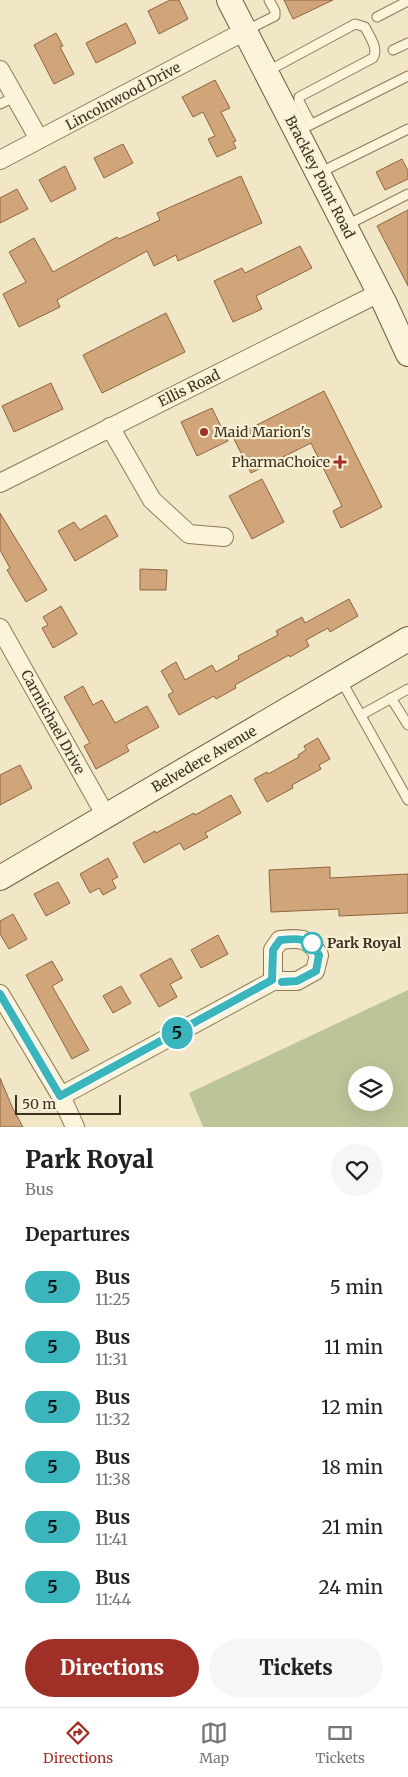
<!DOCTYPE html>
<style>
body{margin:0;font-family:Merriweather,serif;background:#f6f6f6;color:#222;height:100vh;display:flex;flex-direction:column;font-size:19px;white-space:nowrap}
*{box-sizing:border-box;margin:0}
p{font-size:16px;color:#767676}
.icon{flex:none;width:28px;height:28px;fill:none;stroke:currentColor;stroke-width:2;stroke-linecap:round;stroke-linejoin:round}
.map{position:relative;height:1127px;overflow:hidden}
.panel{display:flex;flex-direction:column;background:#fff;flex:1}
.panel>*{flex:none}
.badge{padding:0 10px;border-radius:16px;font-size:18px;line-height:32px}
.fabs{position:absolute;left:348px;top:1066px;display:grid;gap:10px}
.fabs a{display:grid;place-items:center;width:45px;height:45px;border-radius:50%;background:#fff;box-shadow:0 5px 20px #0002;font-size:25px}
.scale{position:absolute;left:15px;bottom:12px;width:106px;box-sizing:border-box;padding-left:5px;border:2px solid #3d301f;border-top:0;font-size:14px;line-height:18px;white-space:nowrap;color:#3d301f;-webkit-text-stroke:4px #f8f1d6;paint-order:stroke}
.map>.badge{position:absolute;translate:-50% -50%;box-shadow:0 0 0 2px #fff}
h2{padding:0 25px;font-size:19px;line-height:45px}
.round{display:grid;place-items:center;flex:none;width:52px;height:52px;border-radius:26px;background:#f6f6f6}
.summary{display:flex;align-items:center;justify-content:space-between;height:85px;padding:0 25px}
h1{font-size:24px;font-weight:800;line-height:38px}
.button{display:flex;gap:10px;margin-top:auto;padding:10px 25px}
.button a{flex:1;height:58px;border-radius:30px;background:#a02f27;color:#fff;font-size:20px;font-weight:800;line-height:58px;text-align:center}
.button a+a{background:#f6f6f6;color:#222}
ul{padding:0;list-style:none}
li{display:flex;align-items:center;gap:15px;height:60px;padding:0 25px}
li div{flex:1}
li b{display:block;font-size:19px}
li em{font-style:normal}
li .badge{min-width:55px;font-weight:700;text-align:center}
.tabs{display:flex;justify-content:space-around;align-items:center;height:70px;border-top:1px solid #e0e0e0;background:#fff;font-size:14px;color:#767676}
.tabs a{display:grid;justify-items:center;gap:2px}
.tabs .on{color:#a02f27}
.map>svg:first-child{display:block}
</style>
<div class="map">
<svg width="408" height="1127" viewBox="0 0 408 1127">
<rect width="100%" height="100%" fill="#f1e7c6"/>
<path fill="#bcc598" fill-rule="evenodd" d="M 408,990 L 408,1127 L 203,1127 L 189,1093 ZM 356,1075 L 384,1075 L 384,1102 L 356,1102 Z"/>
<g fill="#d1a57a" stroke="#8e643f">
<polygon points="170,0 179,0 188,19 159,34 148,11"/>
<polygon points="284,0 333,0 293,19"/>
<polygon points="126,23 136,43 96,63 86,43"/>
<polygon points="56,33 63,46 60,47 74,74 54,84 34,45"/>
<polygon points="215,80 230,108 221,112 236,141 233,142 236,148 217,157 208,139 215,136 203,112 193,117 182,97"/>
<polygon points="123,144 133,163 104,178 94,158"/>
<polygon points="402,159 408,171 408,179 385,190 376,172"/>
<polygon points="65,166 76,189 51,202 39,180"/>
<polygon points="241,176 262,223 178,261 176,255 154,266 147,251 57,300 60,307 19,327 3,294 26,282 9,252 34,238 53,272 117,237 119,239 160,220 157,213"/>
<polygon points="17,189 28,209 0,223 0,198"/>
<polygon points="408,210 408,286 377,226"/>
<polygon points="300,246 312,268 256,296 262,309 233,322 214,281 242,268 245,273"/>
<polygon points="166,313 185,352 102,393 83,355"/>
<polygon points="51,383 63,409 14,432 2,406"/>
<polygon points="324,391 382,507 341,528 333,511 342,506 311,443 251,473 233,437"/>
<polygon points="212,408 228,441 197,456 181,422"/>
<polygon points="262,479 284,522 252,539 229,496"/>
<polygon points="0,513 47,590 26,602 7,570 10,568 0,550"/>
<polygon points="106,515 118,536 75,561 58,531 74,522 80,530"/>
<polygon points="140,569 167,570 166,590 140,590"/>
<polygon points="349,599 358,616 330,632 328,628 306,640 309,646 290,657 289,655 235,685 236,688 216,699 214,696 179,715 168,695 173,692 161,671 176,662 185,680 212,665 216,672 239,659 238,656 278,635 276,631 302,617 305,623"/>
<polygon points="61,606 77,634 53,648 42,628 48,625 43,617"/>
<polygon points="83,686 93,705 102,700 115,723 147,706 159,727 126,745 129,751 96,769 84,746 90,743 64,697"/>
<polygon points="318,738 330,759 319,765 321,769 292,785 293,788 267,802 254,779 267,772 268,774 299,757 298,755 306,750 304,746"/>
<polygon points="20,765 32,788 0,805 0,775"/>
<polygon points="231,795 241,813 205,833 208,837 184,850 180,843 144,863 133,843 155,831 156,833 194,813 195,815"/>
<polygon points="108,858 118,877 112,880 116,888 103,895 99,888 90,893 80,874"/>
<polygon points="330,867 330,878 408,874 408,913 339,916 339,909 271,912 269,870"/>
<polygon points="58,882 70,903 46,916 34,894"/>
<polygon points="13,914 27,939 9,949 0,934 0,921"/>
<polygon points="218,935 228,954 201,968 191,950"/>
<polygon points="171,958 182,978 170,984 177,997 159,1007 140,975"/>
<polygon points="52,961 63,980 52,986 89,1050 72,1059 26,975"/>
<polygon points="121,986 131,1003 113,1013 103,996"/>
<polygon points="0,1078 13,1109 23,1127 0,1127"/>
</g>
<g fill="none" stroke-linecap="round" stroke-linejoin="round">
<defs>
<g id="service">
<polyline points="377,17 408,1"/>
<polyline points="245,31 275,16 275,11 269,0"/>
<polyline points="393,50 408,43"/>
<path d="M 266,72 L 355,24 L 365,27 C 369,36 379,48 373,58 L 299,97 L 299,101 L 311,124"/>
<polyline points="0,104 15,97"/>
<polyline points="308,126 408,76"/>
<polyline points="319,173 408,129"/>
<polyline points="345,226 408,194"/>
<polyline points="341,680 408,800"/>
<polyline points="391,698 408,725"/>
<polyline points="361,715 408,689"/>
</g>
<g id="minor">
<polyline points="0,70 39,139"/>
<polyline points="0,160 245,31"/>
<polyline points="110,427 152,500 189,534 224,537"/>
<polyline points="0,483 379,293"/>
<polyline points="0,628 106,816"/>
<polyline points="0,994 61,1096 75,1127"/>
<path d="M 61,1096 L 273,981 L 297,981 L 315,971 L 319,955 C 308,937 300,938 280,940 L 273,950 L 273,981"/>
</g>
<g id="secondary">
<polyline points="229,0 385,304 408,354"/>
<polyline points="0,878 408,639"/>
</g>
</defs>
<use href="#service" stroke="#8e795a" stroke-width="11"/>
<use href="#minor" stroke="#8e795a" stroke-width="20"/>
<use href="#secondary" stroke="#705a3d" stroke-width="26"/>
<use href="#service" stroke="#fbf3da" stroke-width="9"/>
<use href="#minor" stroke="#fbf3da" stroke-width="18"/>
<use href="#secondary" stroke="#fbf3da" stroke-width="24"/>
</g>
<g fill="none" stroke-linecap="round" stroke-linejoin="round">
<defs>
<path id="line" d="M 0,994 L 60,1096 L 272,980 L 273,950 L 280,940 C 300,938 308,937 319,955 L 316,971 L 297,981 L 282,982"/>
</defs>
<use href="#line" stroke="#fff" stroke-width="11"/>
<use href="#line" stroke="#39b5bb" stroke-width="8"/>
</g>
<g fill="#a02f27" stroke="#f8f1d6" stroke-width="2">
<circle cx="204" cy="432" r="5"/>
<path d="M337.5 454.5h5v5h5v5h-5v5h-5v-5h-5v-5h5z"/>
</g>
<circle fill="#fff" stroke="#39b5bb" stroke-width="2.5" cx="312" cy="943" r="10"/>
<g text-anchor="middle" stroke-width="4.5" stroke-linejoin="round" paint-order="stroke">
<g font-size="14" fill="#3d301f" stroke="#f8f1d6">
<text transform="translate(123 96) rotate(-28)" y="5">Lincolnwood Drive</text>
<text transform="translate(320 177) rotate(63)" y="5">Brackley Point Road</text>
<text transform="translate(189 388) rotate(-26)" y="5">Ellis Road</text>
<text transform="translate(53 722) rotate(61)" y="5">Carmichael Drive</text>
<text transform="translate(204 759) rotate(-30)" y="5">Belvedere Avenue</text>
</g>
<g font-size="14" fill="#3d301f" stroke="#f8f1d6" text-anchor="start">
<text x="214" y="437">Maid Marion's</text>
<text x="330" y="467" text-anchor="end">PharmaChoice</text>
</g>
<g font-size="14" font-weight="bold" fill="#3d301f" stroke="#f8f1d6" text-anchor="start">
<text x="327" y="948">Park Royal</text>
</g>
</g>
</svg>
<div class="fabs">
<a><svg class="icon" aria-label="layers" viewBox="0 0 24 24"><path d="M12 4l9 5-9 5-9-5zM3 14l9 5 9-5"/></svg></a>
</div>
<div class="scale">50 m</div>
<b class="badge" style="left:177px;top:1033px;background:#39b5bb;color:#111">5</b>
</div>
<section class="panel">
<div class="summary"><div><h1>Park Royal</h1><p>Bus</p></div><a class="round"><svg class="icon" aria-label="heart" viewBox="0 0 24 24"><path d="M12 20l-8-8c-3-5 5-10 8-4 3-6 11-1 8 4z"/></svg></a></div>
<h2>Departures</h2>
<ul>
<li><span class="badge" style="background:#39b5bb;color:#111">5</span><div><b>Bus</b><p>11:25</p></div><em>5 min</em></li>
<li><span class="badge" style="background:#39b5bb;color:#111">5</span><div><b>Bus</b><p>11:31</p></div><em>11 min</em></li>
<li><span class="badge" style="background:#39b5bb;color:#111">5</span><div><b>Bus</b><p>11:32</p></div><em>12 min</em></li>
<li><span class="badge" style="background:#39b5bb;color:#111">5</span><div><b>Bus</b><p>11:38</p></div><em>18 min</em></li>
<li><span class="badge" style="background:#39b5bb;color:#111">5</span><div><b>Bus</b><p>11:41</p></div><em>21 min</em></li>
<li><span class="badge" style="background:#39b5bb;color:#111">5</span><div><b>Bus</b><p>11:44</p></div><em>24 min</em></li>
</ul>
<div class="button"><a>Directions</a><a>Tickets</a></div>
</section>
<nav class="tabs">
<a class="on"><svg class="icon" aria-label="directions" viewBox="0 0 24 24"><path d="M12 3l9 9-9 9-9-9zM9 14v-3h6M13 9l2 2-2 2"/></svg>Directions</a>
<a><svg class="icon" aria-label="map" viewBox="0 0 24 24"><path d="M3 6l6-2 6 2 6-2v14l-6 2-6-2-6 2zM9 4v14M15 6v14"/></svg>Map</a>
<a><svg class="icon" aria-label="tickets" viewBox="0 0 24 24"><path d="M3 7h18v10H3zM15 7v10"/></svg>Tickets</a>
</nav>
